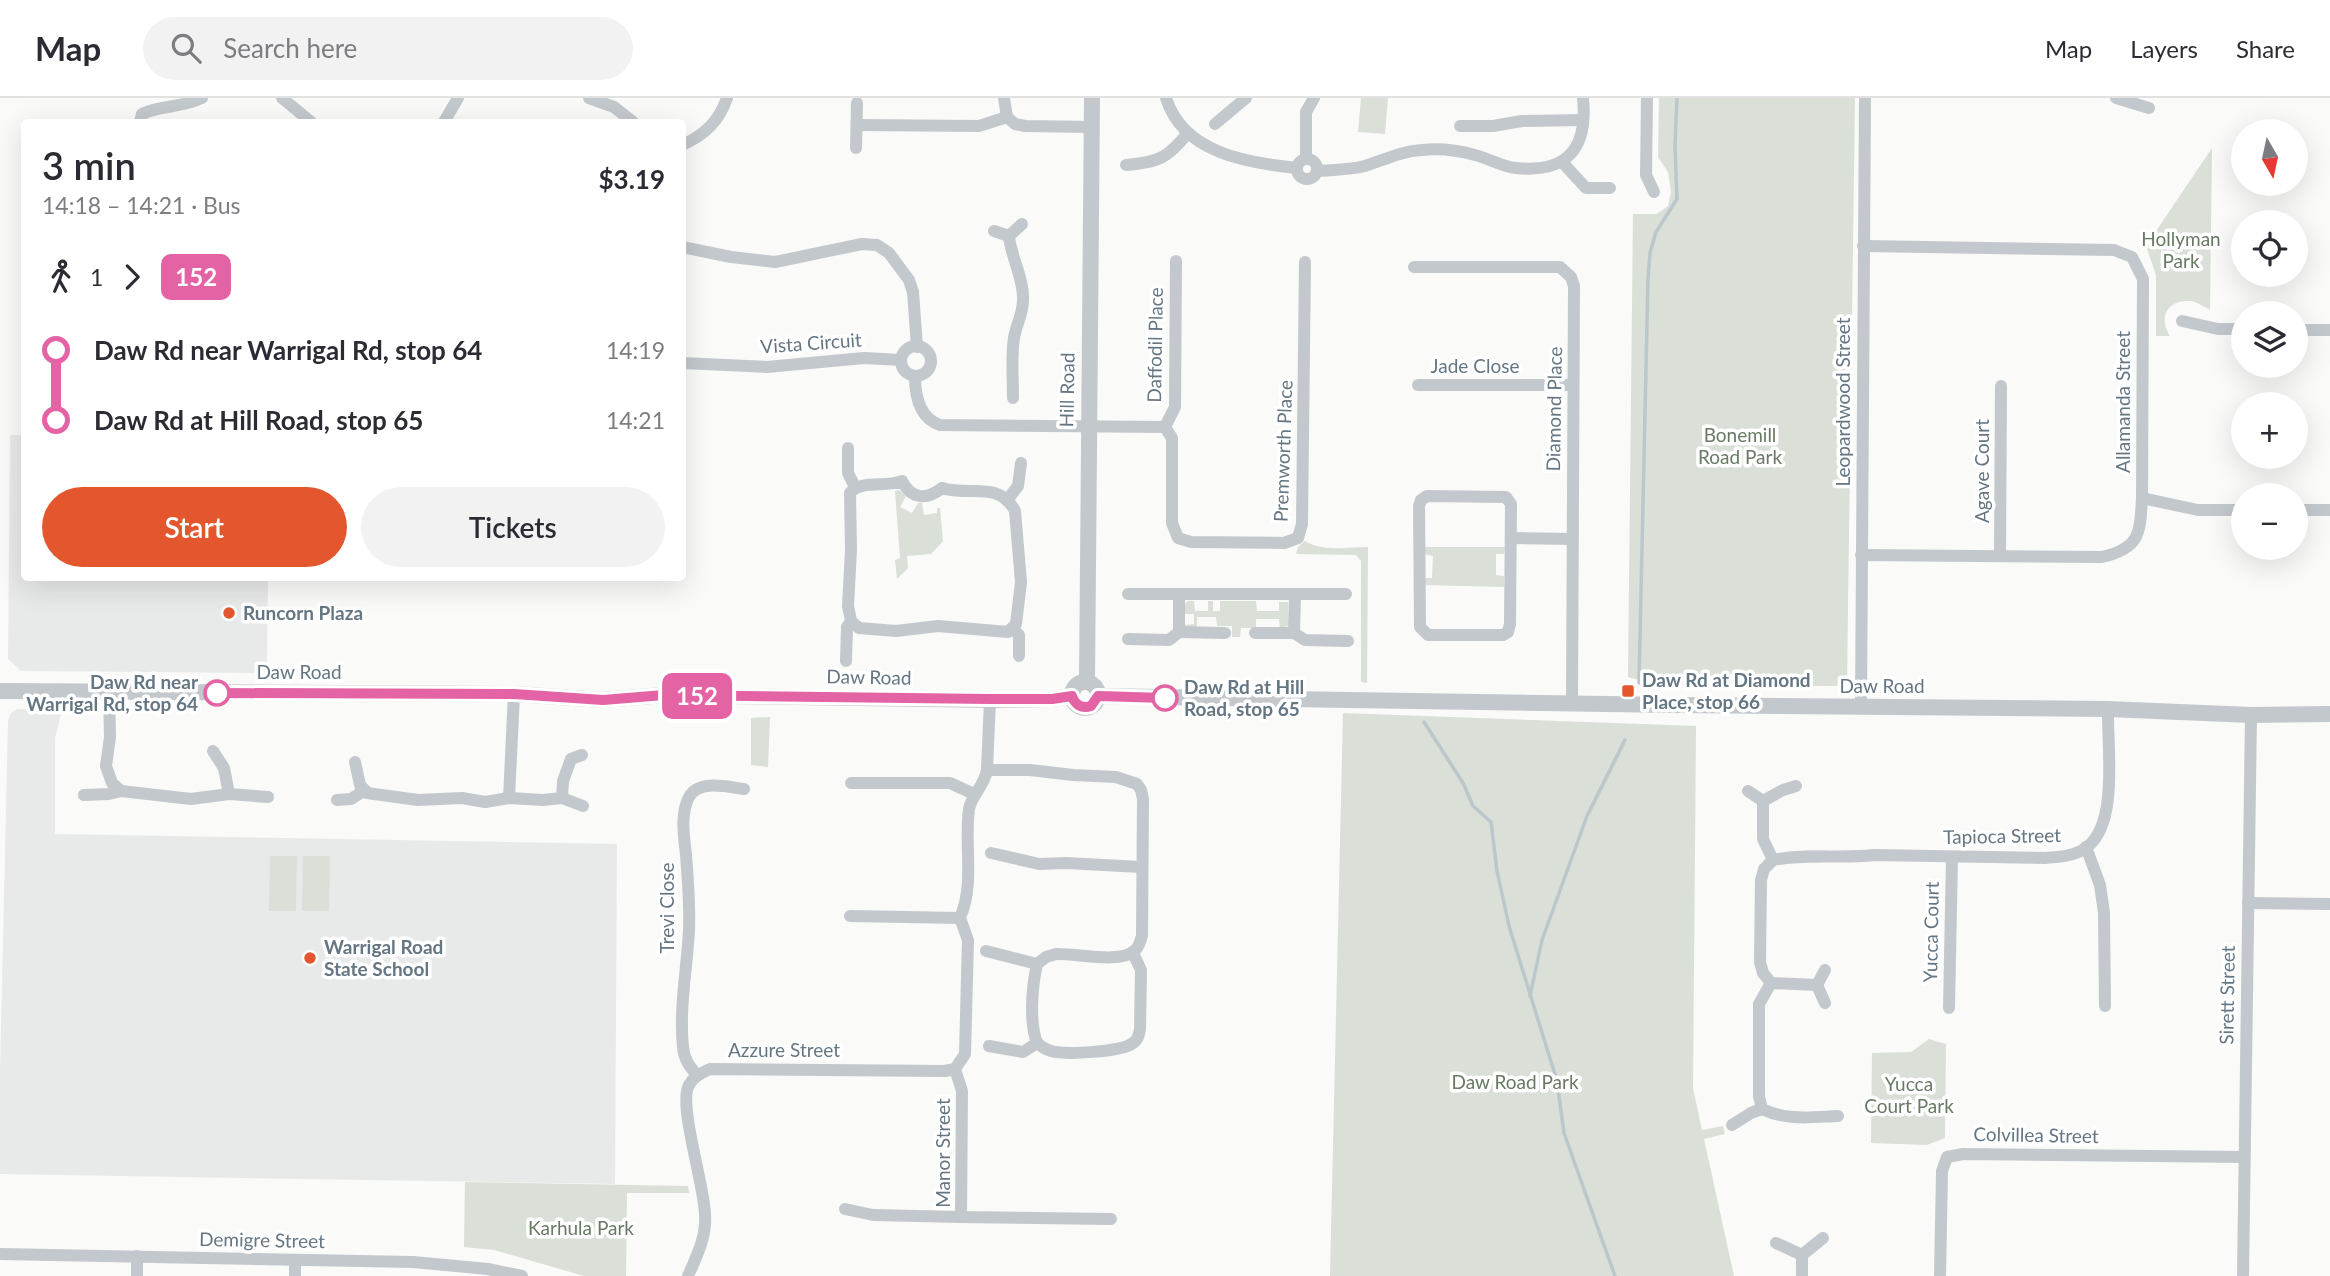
<!DOCTYPE html>
<meta charset="utf-8">
<style>
body{margin:0;font-family:Lato,sans-serif;background:#f2f2f3;color:#2b2b33;height:100vh;display:flex;flex-direction:column;font-size:26px;white-space:nowrap}
*{box-sizing:border-box;margin:0}
p{font-size:23px;color:#7c7c81}
.icon{flex:none;width:38px;height:38px;fill:none;stroke:currentColor;stroke-width:2;stroke-linecap:round;stroke-linejoin:round}
.map{position:relative;flex:1;overflow:hidden}
.panel{position:absolute;left:21px;top:21px;width:665px;height:462px;display:flex;flex-direction:column;background:#fff;border-radius:7px;box-shadow:0 7px 28px #0002}
.panel>*{flex:none}
.badge{padding:0 14px;border-radius:10px;font-size:24px;line-height:46px}
.needle{width:46px;rotate:171deg}
.buttons{position:absolute;left:2231px;top:21px;display:grid;gap:14px}
.buttons a{display:grid;place-items:center;width:77px;height:77px;border-radius:50%;background:#fff;box-shadow:0 7px 28px #0002;font-size:35px}
.map>.badge{position:absolute;translate:-50% -50%;box-shadow:0 0 0 4px #fff}
.legs{display:flex;align-items:center;gap:10px;height:77px;padding:0 21px;font-size:23px}
.legs p{margin-inline-start:auto}
.overview{display:flex;align-items:center;justify-content:space-between;height:119px;padding:0 21px}
h1{font-size:38px;font-weight:600;line-height:52px}
.button{display:flex;gap:14px;margin-top:auto;padding:14px 21px}
.button a{flex:1;height:80px;border-radius:42px;background:#e4572e;color:#fff;font-size:28px;font-weight:600;line-height:80px;text-align:center}
.button a+a{background:#f2f2f3;color:#2b2b33}
ul{padding:0 21px;list-style:none}
li{display:flex;align-items:center;gap:24px;height:70px;font-size:26px}
li i{display:grid;place-items:center;width:10px;height:100%;margin:0 9px;background:currentColor}
li i::after{content:'';width:18px;height:18px;margin:-9px;border:5px solid;border-radius:50%;background:#fff}
li p{margin-inline-start:auto}
li:first-child i{background:linear-gradient(#0000 50%,currentColor 0)}
li:last-child i{background:linear-gradient(currentColor 50%,#0000 0)}
header{display:flex;align-items:center;gap:42px;box-sizing:border-box;height:98px;padding:0 35px;background:#fff;border-bottom:2px solid #e1e1e2}
header strong{font-size:33px}
nav{display:flex;gap:38px;margin-inline-start:auto;font-size:24px}
.search{width:490px;height:63px;background:#f2f2f3;display:flex;align-items:center;gap:18px;box-sizing:border-box;padding:0 24px;border-radius:38px;color:#7c7c81;font-size:26px}
.map>svg:first-child{display:block}
</style>
<header>
<strong>Map</strong>
<div class="search"><svg class="icon" aria-label="search" viewBox="0 0 24 24"><circle cx="10" cy="10" r="6"/><path d="M15 15l6 6"/></svg>Search here</div>
<nav><a>Map</a><a>Layers</a><a>Share</a></nav>
</header>
<div class="map">
<svg width="2330" height="1178" viewBox="0 0 2330 1178">
<rect width="100%" height="100%" fill="#fafaf8"/>
<g fill="#e8e9e9">
<polygon points="10,337 24,337 24,480 268,480 267,575 21,573 8,561"/>
<polygon points="17,611 62,612 55,640 55,736 617,746 615,1086 0,1076 0,974 8,622 11,615"/>
</g>
<g fill="#dadfd7">
<polygon points="1361,0 1388,0 1385,36 1358,34"/>
<polygon points="1659,0 1855,0 1847,584 1836,588 1658,587 1628,579 1633,116 1657,116 1668,108 1671,94 1668,74 1658,59"/>
<path d="M 2212,50 L 2210,212 C 2204,209 2196,203 2189,203 C 2167,202 2158,220 2170,238 L 2156,238 L 2156,177 L 2146,148 Z"/>
<polygon points="899,392 906,398 900,409 912,415 918,405 922,405 924,417 937,415 937,410 940,410 943,443 931,456 907,458 908,470 897,481 895,462 900,460 895,393"/>
<path d="M 1305,443 C 1321,454 1349,449 1368,449 L 1367,585 L 1361,584 L 1361,463 L 1356,457 L 1296,456 L 1298,449 Z"/>
<polygon points="1424,449 1505,449 1504,456 1496,456 1496,477 1504,478 1504,489 1424,487 1424,480 1432,480 1433,458 1424,456"/>
<polygon points="1188,503 1194,503 1195,513 1208,513 1208,503 1213,503 1213,513 1220,513 1220,503 1256,503 1257,513 1279,513 1279,504 1288,504 1289,528 1280,530 1279,521 1256,521 1256,530 1241,530 1240,539 1232,539 1232,528 1217,528 1216,519 1197,519 1197,529 1184,529 1184,527 1194,526 1194,516 1185,516 1185,506"/>
<polygon points="1343,615 1696,628 1693,990 1702,1032 1723,1028 1725,1036 1704,1041 1734,1178 1330,1178"/>
<polygon points="770,619 768,669 751,667 751,620"/>
<polygon points="270,758 297,758 296,813 269,813"/>
<polygon points="303,758 330,758 329,813 302,813"/>
<polygon points="1929,941 1946,946 1945,1040 1927,1047 1871,1045 1872,955 1911,954"/>
<polygon points="465,1084 688,1088 689,1095 627,1095 626,1178 584,1178 494,1152 464,1149"/>
</g>
<g fill="none" stroke-linecap="round" stroke-linejoin="round">
<g stroke="#bbc7cb" stroke-width="3.5">
<polyline points="1639,585 1648,181 1650,155 1656,134 1677,101 1675,48 1677,0"/>
<polyline points="1424,624 1463,685 1473,708 1491,724 1497,773 1509,828 1557,983 1564,1035 1615,1178"/>
<polyline points="1530,898 1542,842 1587,718 1625,642"/>
</g>
<g stroke="#c3c8cc" stroke-width="12">
<polyline points="282,0 311,24"/>
<polyline points="589,0 614,9 633,24"/>
<polyline points="1004,0 1007,19 1015,26 1025,28 1092,29"/>
<path d="M 1166,0 C 1183,55 1247,65 1297,70"/>
<polyline points="1647,0 1646,77 1654,94"/>
<polyline points="2116,0 2149,10"/>
<path d="M 140,24 L 142,16 C 161,7 182,10 202,0"/>
<polyline points="444,24 458,0"/>
<polyline points="1215,26 1246,0"/>
<polyline points="857,27 979,28 1007,19"/>
<polyline points="1460,28 1493,28 1522,23 1583,22"/>
<path d="M 682,47 C 705,37 719,23 727,0"/>
<polyline points="856,50 857,5"/>
<polyline points="1306,61 1306,14 1314,0"/>
<circle cx="1307" cy="71" r="10"/>
<polyline points="1563,65 1586,90 1610,90"/>
<path d="M 1126,67 C 1158,64 1167,61 1187,36"/>
<path d="M 1317,73 C 1332,72 1349,72 1365,68 C 1384,62 1401,53 1422,52 C 1440,50 1457,52 1475,57 C 1488,60 1502,69 1516,70 C 1567,75 1588,51 1583,0"/>
<polyline points="994,133 1009,138 1022,126"/>
<path d="M 1009,138 C 1011,160 1024,180 1023,202 C 1023,216 1016,227 1014,240 C 1011,259 1013,280 1013,300"/>
<polyline points="682,149 731,159 775,164 862,146 877,147 889,155 909,182 913,194 917,249"/>
<polyline points="1414,169 1560,169 1571,179 1574,188 1572,604"/>
<polyline points="2182,223 2218,231 2244,231"/>
<polyline points="2296,232 2330,232"/>
<circle cx="916" cy="263" r="15"/>
<polyline points="682,265 767,269 864,260 901,262"/>
<path d="M 915,278 C 915,298 919,320 940,327 L 1165,329 L 1172,340 L 1172,425 L 1178,440 L 1191,444 L 1284,445 L 1298,440 L 1302,426 L 1305,164"/>
<polyline points="1418,287 1573,287"/>
<polyline points="1165,329 1175,309 1176,163"/>
<polyline points="848,350 848,375 855,389"/>
<path d="M 902,383 C 912,402 927,402 942,390 C 970,399 999,382 1015,413 L 1021,484 L 1016,526 L 1008,534 L 938,528 L 896,533 L 859,530 L 851,523 L 848,508 L 851,452 L 850,395 C 862,381 885,390 902,383 Z"/>
<polygon points="1427,398 1506,399 1511,406 1510,526 1508,534 1503,537 1428,537 1420,529 1419,408 1421,402"/>
<polyline points="2142,400 2198,412 2244,412"/>
<polyline points="1008,401 1018,388 1021,365"/>
<polyline points="2296,412 2330,412"/>
<polyline points="1511,440 1572,441"/>
<path d="M 1861,457 L 2102,459 C 2140,450 2140,436 2142,400 L 2143,181 L 2132,159 L 2114,152 L 1863,148"/>
<polyline points="2000,458 2001,288"/>
<polyline points="1128,496 1346,496"/>
<polyline points="1179,497 1179,534 1225,535"/>
<polyline points="1012,530 1019,537 1019,558"/>
<polyline points="1255,535 1294,535 1295,497"/>
<polyline points="1294,535 1305,542 1348,543"/>
<polyline points="1128,541 1169,542 1179,534"/>
<polyline points="846,563 847,529 851,523"/>
<polyline points="109,594 110,639 106,668 112,685 121,693"/>
<path d="M 990,602 L 987,672 C 985,687 972,696 969,711 C 964,748 975,785 960,820 L 968,842 L 965,956 L 955,971 L 962,993 L 961,1119 L 1111,1121"/>
<polyline points="1861,608 1865,0"/>
<polyline points="213,653 224,670 229,696"/>
<polyline points="355,664 360,687 367,695 418,702 462,700 485,704 509,700 543,702 562,700 583,708"/>
<path d="M 987,672 L 1030,672 L 1073,677 L 1116,679 L 1137,686 L 1141,692 L 1143,701 L 1142,838 C 1140,843 1139,850 1134,853 C 1120,866 1075,855 1056,856 L 1046,859 L 1037,866 C 1032,889 1029,923 1037,945 C 1042,949 1046,952 1051,953 C 1065,957 1122,954 1133,945 C 1138,942 1139,937 1140,931 L 1141,872 L 1133,855"/>
<polyline points="851,685 950,685 974,696"/>
<polyline points="1748,693 1763,703 1783,692 1796,688"/>
<polyline points="84,697 109,696 121,693 191,701 229,696 268,699"/>
<polyline points="509,700 514,596"/>
<polyline points="562,700 563,683 571,661 582,657"/>
<polyline points="337,702 351,701 365,692"/>
<path d="M 1763,703 L 1763,741 L 1773,762 L 1764,771 L 1761,782 L 1760,864 L 1763,875 L 1771,885 L 1759,906 L 1759,998 L 1762,1011 C 1787,1023 1812,1019 1838,1018"/>
<polyline points="2086,749 2100,787 2104,815 2105,908"/>
<polyline points="991,755 1039,766 1066,765 1141,769"/>
<path d="M 1773,762 C 1806,755 1841,761 1874,757 L 2045,760 C 2060,759 2075,758 2087,749 C 2119,725 2107,647 2108,611"/>
<polyline points="2248,805 2330,806"/>
<polyline points="850,818 960,820"/>
<polyline points="986,853 1037,866"/>
<polyline points="1771,885 1817,887"/>
<polyline points="1825,905 1817,887 1825,872"/>
<polyline points="1949,910 1952,759"/>
<polyline points="989,948 1023,954 1037,945"/>
<path d="M 697,977 C 689,968 684,961 683,949 C 679,910 687,871 689,832 C 690,807 688,782 686,757 C 684,739 680,716 689,699 C 699,681 728,689 744,691"/>
<polyline points="1732,1027 1751,1015 1762,1011"/>
<polyline points="845,1111 873,1117 961,1119"/>
<polyline points="1776,1145 1802,1157 1823,1140"/>
<polyline points="0,1156 413,1164 488,1171 522,1178"/>
<polyline points="1802,1157 1802,1178"/>
<polyline points="137,1178 137,1158"/>
<polyline points="295,1178 295,1162"/>
<path d="M 688,1178 C 695,1162 704,1144 705,1126 C 708,1095 677,1008 689,987 C 694,978 702,975 710,971 L 945,973 L 955,971"/>
<polyline points="1940,1178 1942,1073 1947,1059 1963,1056 2244,1059"/>
<polyline points="2243,1178 2251,617"/>
</g>
<g stroke="#c3c8cc" stroke-width="16">
<polyline points="1087,584 1092,0"/>
<circle cx="1085" cy="597" r="13"/>
<polyline points="0,593 514,596 603,602 664,597 990,602 1052,601 1072,598"/>
<polyline points="1098,598 1673,607 2108,611 2251,617 2330,616"/>
</g>
</g>
<g fill="none" stroke-linecap="round" stroke-linejoin="round">
<defs>
<path id="line-1" d="M 217,595 L 514,596 L 603,602 L 664,597 L 990,601 L 1052,601 L 1072,598 C 1075,607 1082,611 1091,608 L 1098,598 L 1165,600"/>
</defs>
<use href="#line-1" stroke="#fff" stroke-width="16"/>
<use href="#line-1" stroke="#e463a4" stroke-width="10"/>
</g>
<g fill="#e4572e" stroke="#fff" stroke-width="2.5">
<circle cx="229" cy="515" r="7"/>
<rect x="1621" y="586" width="14" height="14" rx="3.5"/>
<circle cx="310" cy="860" r="7"/>
</g>
<g fill="#fff" stroke="#e463a4" stroke-width="3.5">
<circle cx="217" cy="595" r="12"/>
<circle cx="1165" cy="600" r="12"/>
</g>
<g text-anchor="middle" stroke-width="7" stroke-linejoin="round" paint-order="stroke">
<g font-size="19" fill="#687a64" stroke="#fff">
<text x="2181" y="148">Hollyman<tspan x="2181" dy="22">Park</tspan></text>
<text x="1740" y="344">Bonemill<tspan x="1740" dy="22">Road Park</tspan></text>
<text x="1515" y="991">Daw Road Park</text>
<text x="1909" y="993">Yucca<tspan x="1909" dy="22">Court Park</tspan></text>
<text x="581" y="1137">Karhula Park</text>
</g>
<g font-size="19" fill="#657683" stroke="#fff">
<text transform="translate(811 245) rotate(-4)" y="7">Vista Circuit</text>
<text transform="translate(1155 247) rotate(-89)" y="7">Daffodil Place</text>
<text x="1475" y="275">Jade Close</text>
<text transform="translate(1067 292) rotate(-89)" y="7">Hill Road</text>
<text transform="translate(1843 304) rotate(-90)" y="7">Leopardwood Street</text>
<text transform="translate(2123 304) rotate(-90)" y="7">Allamanda Street</text>
<text transform="translate(1554 311) rotate(-89)" y="7">Diamond Place</text>
<text transform="translate(1283 353) rotate(-88)" y="7">Premworth Place</text>
<text transform="translate(1982 373) rotate(-90)" y="7">Agave Court</text>
<text x="299" y="581">Daw Road</text>
<text transform="translate(869 579) rotate(1)" y="7">Daw Road</text>
<text x="1882" y="595">Daw Road</text>
<text transform="translate(2002 738) rotate(-1)" y="7">Tapioca Street</text>
<text transform="translate(667 810) rotate(-90)" y="7">Trevi Close</text>
<text transform="translate(1931 834) rotate(-89)" y="7">Yucca Court</text>
<text transform="translate(2227 897) rotate(-89)" y="7">Sirett Street</text>
<text x="784" y="959">Azzure Street</text>
<text transform="translate(2036 1037) rotate(1)" y="7">Colvillea Street</text>
<text transform="translate(943 1055) rotate(-90)" y="7">Manor Street</text>
<text transform="translate(262 1142) rotate(1)" y="7">Demigre Street</text>
</g>
<g font-size="19" font-weight="bold" fill="#657683" stroke="#fff" text-anchor="start">
<text x="243" y="522">Runcorn Plaza</text>
<text x="1642" y="589">Daw Rd at Diamond<tspan x="1642" dy="22">Place, stop 66</tspan></text>
<text x="324" y="856">Warrigal Road<tspan x="324" dy="22">State School</tspan></text>
</g>
<g font-size="19" font-weight="bold" fill="#657683" stroke="#fff" text-anchor="end">
<text x="198" y="591">Daw Rd near<tspan x="198" dy="22">Warrigal Rd, stop 64</tspan></text>
<text x="1184" y="596" text-anchor="start">Daw Rd at Hill<tspan x="1184" dy="22">Road, stop 65</tspan></text>
</g>
</g>
</svg>
<div class="buttons">
<a><svg class="needle" viewBox="-14 -14 28 28"><path d="M0-13l5 13h-10z" fill="#e53935"/><path d="M0 13l5-13h-10z" fill="#7c7c81"/></svg></a>
<a><svg class="icon" aria-label="locate" viewBox="0 0 24 24"><circle cx="12" cy="12" r="6"/><path d="M12 2v4M12 18v4M2 12h4M18 12h4"/></svg></a>
<a><svg class="icon" aria-label="layers" viewBox="0 0 24 24"><path d="M12 4l9 5-9 5-9-5zM3 14l9 5 9-5"/></svg></a>
<a>+</a>
<a>−</a>
</div>
<b class="badge" style="left:697px;top:598px;background:#e463a4;color:#fff">152</b>
<section class="panel">
<div class="overview"><div><h1>3 min</h1><p>14:18 – 14:21 · Bus</p></div><b>$3.19</b></div>
<div class="legs"><svg class="icon" aria-label="walk" viewBox="0 0 24 24"><circle cx="13" cy="4" r="2"/><path d="M13 8l-2 6 4 7M11 14l-3 7M7 12l3-4h3l4 4"/></svg>1<svg class="icon" aria-label="forward" viewBox="0 0 24 24"><path d="M9 5l7 7-7 7"/></svg><b class="badge" style="background:#e463a4;color:#fff">152</b></div>
<ul>
<li><i style="color:#e463a4"></i><b>Daw Rd near Warrigal Rd, stop 64</b><p>14:19</p></li>
<li><i style="color:#e463a4"></i><b>Daw Rd at Hill Road, stop 65</b><p>14:21</p></li>
</ul>
<div class="button"><a>Start</a><a>Tickets</a></div>
</section>
</div>
